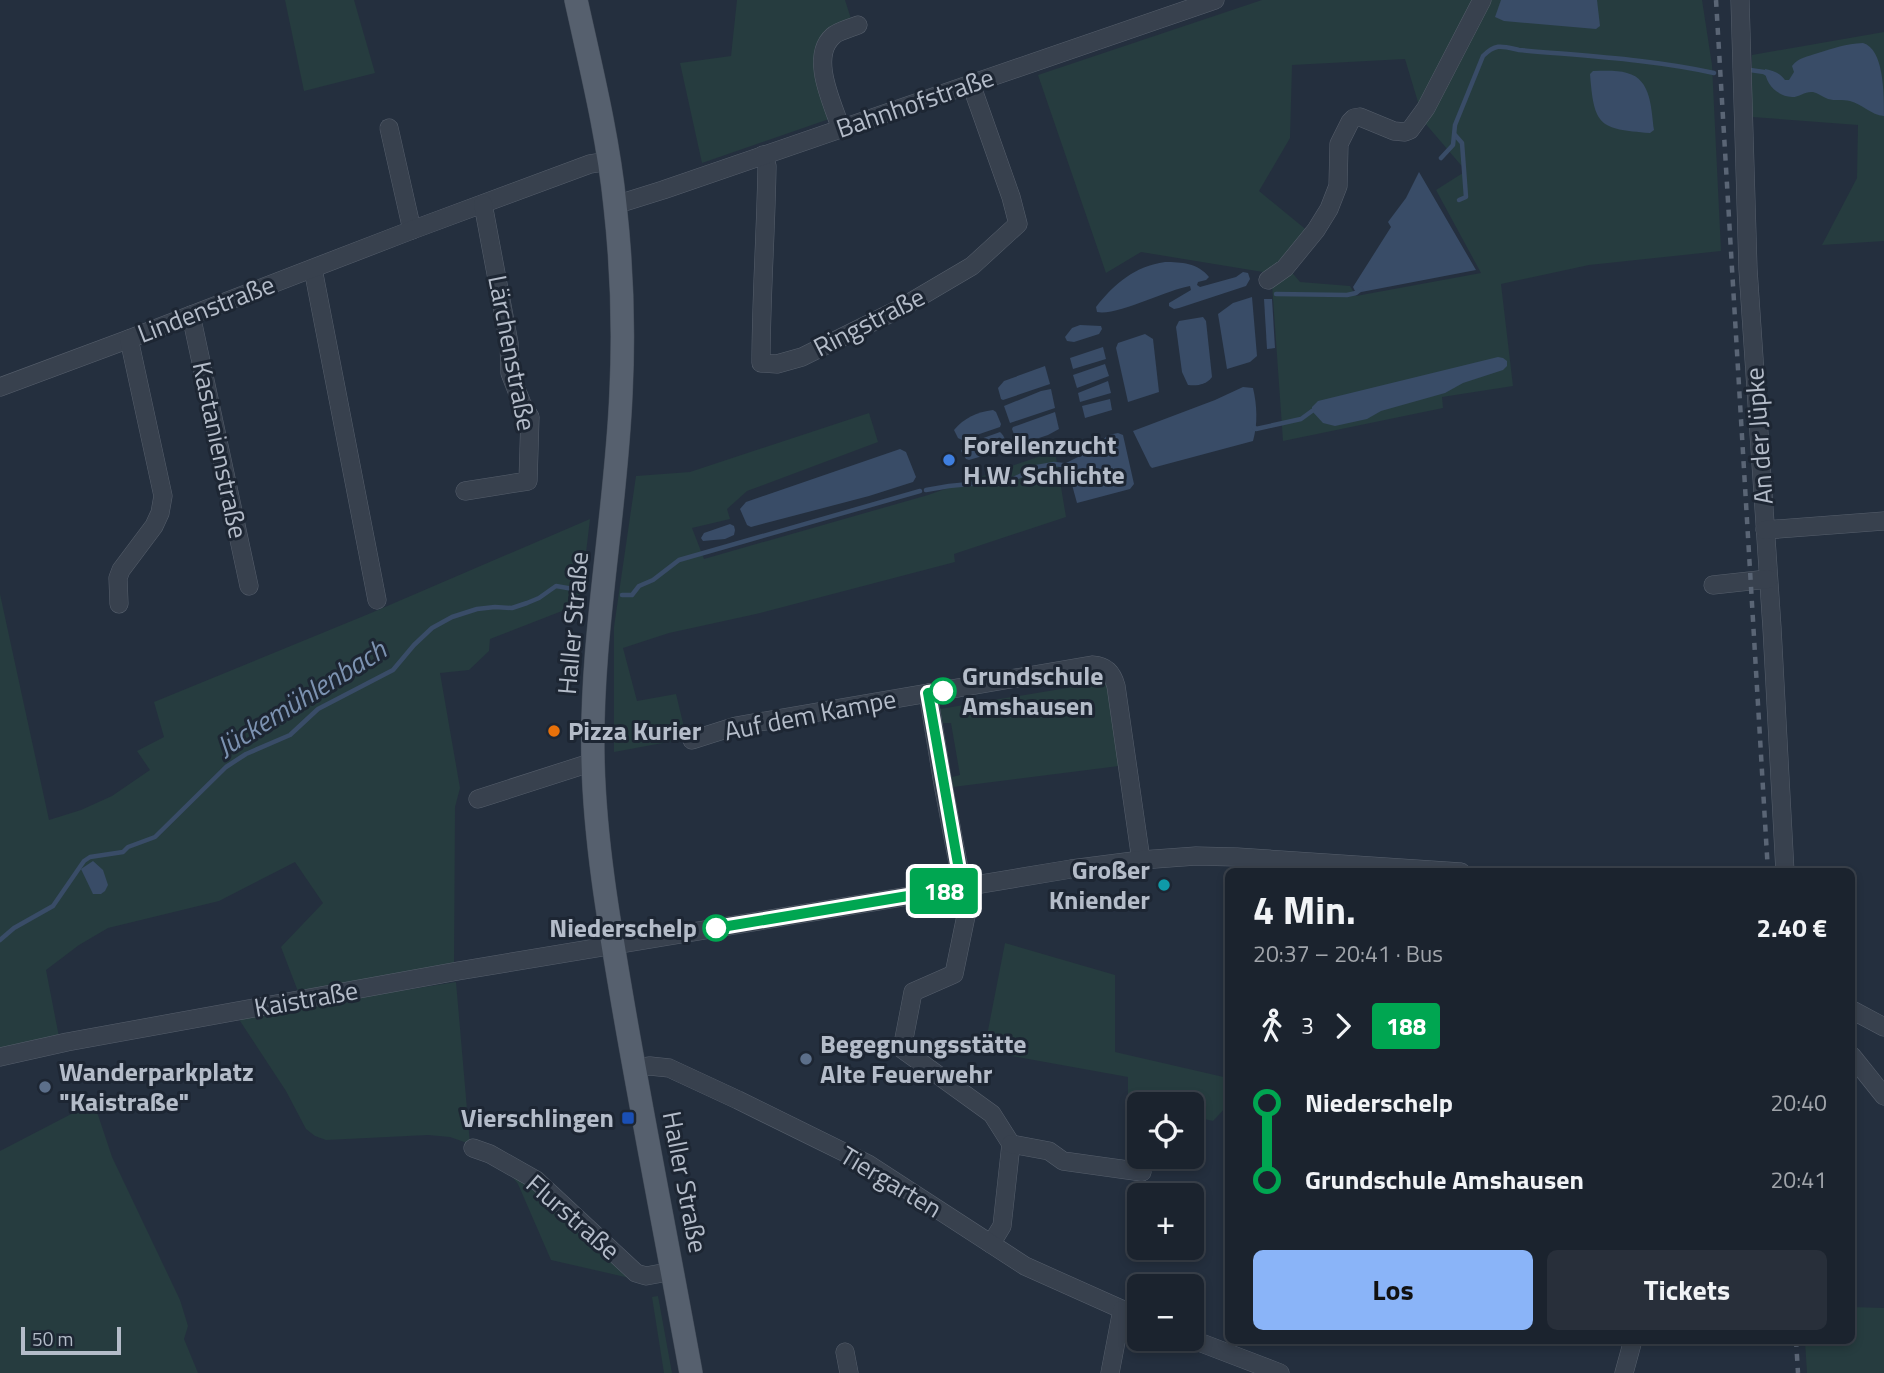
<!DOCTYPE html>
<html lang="de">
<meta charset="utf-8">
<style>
body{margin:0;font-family:"Titillium Web",sans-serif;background:#282f3a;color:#f1f3f6;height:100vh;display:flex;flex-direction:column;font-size:26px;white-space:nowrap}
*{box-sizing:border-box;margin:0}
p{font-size:23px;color:#a0a4aa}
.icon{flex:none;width:38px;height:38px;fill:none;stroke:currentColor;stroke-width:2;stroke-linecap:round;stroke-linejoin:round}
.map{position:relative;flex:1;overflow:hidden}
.drawer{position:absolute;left:1225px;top:868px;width:630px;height:476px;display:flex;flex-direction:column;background:#1b232e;border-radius:10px;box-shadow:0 4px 10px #0003,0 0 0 2px #39404a}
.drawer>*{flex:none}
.badge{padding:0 14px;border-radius:5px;font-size:24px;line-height:46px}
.controls{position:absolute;left:1127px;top:1092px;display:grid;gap:14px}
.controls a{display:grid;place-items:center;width:77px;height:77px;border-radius:10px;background:#1b232e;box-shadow:0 4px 10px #0003,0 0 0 2px #39404a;font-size:35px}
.scale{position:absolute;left:21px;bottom:18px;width:100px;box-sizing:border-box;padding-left:7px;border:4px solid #b4bcc9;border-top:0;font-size:19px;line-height:24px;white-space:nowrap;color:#b4bcc9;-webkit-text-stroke:5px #1d2633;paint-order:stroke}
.map>.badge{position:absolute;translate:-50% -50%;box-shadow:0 0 0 4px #fff}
.legs{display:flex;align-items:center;gap:10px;height:77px;padding:0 28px;font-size:23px}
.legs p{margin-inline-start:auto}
.summary{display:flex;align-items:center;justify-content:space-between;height:119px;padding:0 28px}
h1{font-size:38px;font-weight:700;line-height:52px}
.cta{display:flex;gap:14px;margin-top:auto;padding:14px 28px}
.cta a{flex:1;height:80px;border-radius:10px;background:#8ab4f8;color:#111;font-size:28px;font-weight:700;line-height:80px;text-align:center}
.cta a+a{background:#282f3a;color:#f1f3f6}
ul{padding:0 28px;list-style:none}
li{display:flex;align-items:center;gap:24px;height:77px;font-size:26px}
li i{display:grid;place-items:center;width:10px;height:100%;margin:0 9px;background:currentColor}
li i::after{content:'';width:18px;height:18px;margin:-9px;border:5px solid;border-radius:50%;background:#1b232e}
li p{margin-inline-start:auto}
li:first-child i{background:linear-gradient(#0000 50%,currentColor 0)}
li:last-child i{background:linear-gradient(currentColor 50%,#0000 0)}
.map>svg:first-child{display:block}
</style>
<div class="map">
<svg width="1884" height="1373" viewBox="0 0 1884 1373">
<rect width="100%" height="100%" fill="#242f3e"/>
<g fill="#263c3f" fill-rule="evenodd">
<polygon points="285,0 354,0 375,73 304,91"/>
<polygon points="737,0 845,0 852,22 829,32 832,118 702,163 680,63 731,56"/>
<path d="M 1262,0 L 1702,0 L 1712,65 L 1721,251 L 1589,265 L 1501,284 L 1513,386 L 1442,397 L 1443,408 L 1283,441 L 1272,284 L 1263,272 L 1141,252 L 1106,273 L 1038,75 ZM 1405,59 L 1424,122 L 1466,171 L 1436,190 L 1481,273 L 1356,296 L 1350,286 L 1300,282 L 1284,263 L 1309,232 L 1259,191 L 1290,138 L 1292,65 Z"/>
<polygon points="1884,32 1884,241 1822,245 1857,178 1858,125 1752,117 1752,55"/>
<polygon points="869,413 878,442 747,491 727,509 730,519 692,528 704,559 928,495 1055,451 1066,517 954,554 955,562 756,614 669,633 623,648 637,701 676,694 684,727 677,728 679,740 614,752 614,627 636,476 690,472"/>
<polygon points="590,519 580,604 490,639 489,651 469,670 440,673 460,788 455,807 454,966 299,994 281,947 323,903 295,862 219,901 108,928 79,945 46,970 59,1037 0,1049 0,594 49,820 81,810 112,796 150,770 137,751 164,737 154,702 371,613"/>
<polygon points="1078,673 1099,673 1108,681 1119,766 953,787 952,777 960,775 951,723 943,723 940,709 1079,686"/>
<polygon points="1005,943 1115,975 1115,1052 1228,1078 1228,1105 1213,1121 1192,1116 1192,1104 1139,1105 1128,1103 1128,1077 984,1051"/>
<polygon points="456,982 470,1144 450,1137 428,1135 326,1140 315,1136 306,1129 286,1091 240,1021 241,1016"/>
<polygon points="96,1109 112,1157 180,1300 188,1326 184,1339 198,1373 0,1373 0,1151 79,1110"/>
<polygon points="507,1170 533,1183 634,1279 551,1260 518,1184"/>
<polygon points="658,1296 672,1373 664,1373 652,1297"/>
<polygon points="1852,1307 1884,1308 1884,1373 1807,1373 1805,1341 1852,1340"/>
</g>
<g fill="#394c67">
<polygon points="1501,0 1597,0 1600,26 1596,29 1504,21 1495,17"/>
<path d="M 1863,43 C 1884,49 1884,93 1884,116 C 1871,115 1862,104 1850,101 C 1843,99 1835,101 1828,99 C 1823,97 1818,93 1813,92 C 1805,91 1800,97 1792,97 C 1777,96 1765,84 1765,69 C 1774,71 1780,73 1785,80 L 1789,80 L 1794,72 L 1792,66 C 1799,57 1807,57 1818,53 C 1834,48 1845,44 1863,43 Z"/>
<path d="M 1593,71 C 1604,71 1617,70 1627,73 C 1652,79 1651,110 1654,130 L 1650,133 C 1599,129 1594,126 1590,74 Z"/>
<polygon points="1419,172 1476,270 1356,293 1353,287 1391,227 1388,222 1406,198"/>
<path d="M 1165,262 C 1181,262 1198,263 1209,277 L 1206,280 L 1198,282 L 1197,285 L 1200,287 L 1236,277 L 1243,272 L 1248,273 L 1250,279 L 1246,286 L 1179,308 L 1174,309 L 1169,306 L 1169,303 L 1191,290 L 1190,286 C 1166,290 1118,316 1097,312 L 1096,307 C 1114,284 1135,266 1165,262 Z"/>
<polygon points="1252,297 1257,356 1250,362 1227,369 1218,314 1233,303"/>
<polygon points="1264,299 1272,299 1275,348 1267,349"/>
<path d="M 1203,317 L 1206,321 L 1212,377 C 1206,385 1197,386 1188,385 L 1182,372 L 1176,327 L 1179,321 Z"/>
<polygon points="1080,325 1101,326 1102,329 1099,334 1074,342 1067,341 1065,337 1072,328"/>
<polygon points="1145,334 1153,339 1159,392 1128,402 1116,348 1118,343"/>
<polygon points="1103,347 1106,359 1073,369 1070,358"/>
<polygon points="1498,357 1503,358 1507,361 1507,366 1503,370 1463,383 1445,393 1381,411 1367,419 1335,426 1323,423 1312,411 1312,407 1318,401"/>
<polygon points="1105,364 1109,376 1077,388 1073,375"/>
<polygon points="1045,366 1050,384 1003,400 1001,399 998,388 1004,381"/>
<polygon points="1108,381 1111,393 1080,402 1078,393"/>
<path d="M 1243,387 L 1253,388 C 1257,405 1258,424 1253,441 L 1152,468 L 1150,466 L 1133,431 L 1215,400 Z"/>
<polygon points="1051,389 1055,408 1010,423 1004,406 1041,391"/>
<polygon points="1110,399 1112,410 1085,418 1082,406"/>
<path d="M 993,410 L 996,412 L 1001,424 L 1000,427 L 962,440 L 958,438 L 954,430 C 964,418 977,412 993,410 Z"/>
<polygon points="1055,412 1059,429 1048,435 1021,444 1017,442 1012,429 1013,427"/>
<path d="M 1000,432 C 1004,435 1008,444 1006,449 L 969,460 L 966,459 L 961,451 L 964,445 Z"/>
<polygon points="1118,433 1123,435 1134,484 1130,489 1077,503 1066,463 1092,450 1108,435"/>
<polygon points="900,449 906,452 916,477 913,482 869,496 751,527 747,525 740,509 746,502"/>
<polygon points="730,524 734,526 735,530 734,535 725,539 703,541 701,538 704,533"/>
<polygon points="93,861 103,870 108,885 105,891 101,894 93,894 81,869"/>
</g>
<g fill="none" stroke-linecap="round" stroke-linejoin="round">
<g stroke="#394c67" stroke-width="4.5">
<polyline points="1750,70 1764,72 1769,75"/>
<polyline points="1455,135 1462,143 1466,197 1459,200"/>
<path d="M 1441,158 L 1453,145 L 1455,125 L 1483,56 C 1496,43 1502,46 1519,50 C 1584,56 1650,59 1714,73"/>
<polyline points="1276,294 1347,295 1356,293 1361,289"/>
<polyline points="1254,427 1256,429 1301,419 1312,411"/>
<polyline points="926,490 949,486 1012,480 1037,467 1054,464 1071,466"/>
<polyline points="622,595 632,595 639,586 653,580 679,560 920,491"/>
<polyline points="0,940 14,928 53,906 84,861 90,857 123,852 128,847 155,837 226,767 246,754 290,735 318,709 393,670 414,645 432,628 452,617 477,609 495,607 512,608 527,603 539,598 556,586 579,590"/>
</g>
<defs>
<g id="minor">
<polyline points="1740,0 1748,269 1772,628 1785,872"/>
<polyline points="389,128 412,230"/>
<path d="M 841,129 C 833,104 809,57 833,36 C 838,31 851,28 858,25"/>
<path d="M 763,155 L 767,166 C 766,232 761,298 761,363 L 777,364 L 802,357 L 899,309 L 972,266 L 1018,224 L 1011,197 L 971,84"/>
<polyline points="615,205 663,190 1215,0"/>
<polyline points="313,269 377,600"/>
<polyline points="1268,280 1285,268 1316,230 1329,209 1338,186 1339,144 1350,122 1354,118 1360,117 1394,131 1405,132 1410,130 1426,108 1482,0"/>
<polyline points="191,315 249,586"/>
<polyline points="0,387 129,339 412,230 590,164 609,161"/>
<polyline points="465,491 528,481 530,417 522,404 510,373 509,343 483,204"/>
<polyline points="1765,530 1884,521"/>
<polyline points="1713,585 1768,579"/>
<polyline points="119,604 118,578 121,570 154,526 160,513 163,496 129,339"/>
<polyline points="928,693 943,784 967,911 954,974 913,992 902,1049 992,1114 1011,1144 1002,1226 991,1244"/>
<path d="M 692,740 L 736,726 L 1092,665 C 1106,666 1112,672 1116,686 L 1141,860"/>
<polyline points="478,799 593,762"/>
<polyline points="1852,1010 1884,1027"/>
<polyline points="1852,1056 1884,1096"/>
<polyline points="0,1057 67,1042 458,971 1071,869 1141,860 1196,856 1237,857 1461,872"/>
<polyline points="635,1068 650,1066 669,1068 738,1100 868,1164 1025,1266 1139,1317"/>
<polyline points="1011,1144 1049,1151 1063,1161 1142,1172"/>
<polyline points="473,1148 490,1154 536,1180 636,1273 646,1276 673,1271"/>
<polyline points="1191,1339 1280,1373"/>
<polyline points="845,1352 849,1373"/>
<polyline points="1110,1373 1122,1310"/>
<polyline points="1624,1373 1633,1340"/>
</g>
<path id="major" d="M 576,0 C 591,68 608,136 615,205 C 622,267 624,331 621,393 C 616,516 590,638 593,761 C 595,844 610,928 624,1010 C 645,1131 669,1252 691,1373"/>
</defs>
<use href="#minor" stroke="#565f6c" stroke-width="19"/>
<use href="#major" stroke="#414a57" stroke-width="24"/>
<use href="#minor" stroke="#38414e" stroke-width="18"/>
<use href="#major" stroke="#56606e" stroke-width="23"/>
<g stroke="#5a6575" stroke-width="4.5" stroke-dasharray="7 7" stroke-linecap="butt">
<polyline points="1716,0 1768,872"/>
<polyline points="1796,1340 1798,1373"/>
</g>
</g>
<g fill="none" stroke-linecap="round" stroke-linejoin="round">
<defs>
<polyline id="line-1" points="716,928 962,887 928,693 943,691"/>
</defs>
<use href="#line-1" stroke="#fff" stroke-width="16"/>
<use href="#line-1" stroke="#00a651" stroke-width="10"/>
</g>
<circle fill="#3f7fe0" stroke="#1d2633" stroke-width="2.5" cx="949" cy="460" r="7"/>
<g fill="#fff" stroke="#00a651" stroke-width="3.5">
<circle cx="943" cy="691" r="12"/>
<circle cx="716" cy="928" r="12"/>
</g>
<circle fill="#e8710a" stroke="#1d2633" stroke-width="2.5" cx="554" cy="731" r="7"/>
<circle fill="#0f9aa8" stroke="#1d2633" stroke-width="2.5" cx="1164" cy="885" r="7"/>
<g fill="#5c6f8a" stroke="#1d2633" stroke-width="2.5">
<circle cx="806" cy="1059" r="7"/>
<circle cx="45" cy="1087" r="7"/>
</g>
<rect fill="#1a4fb4" stroke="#1d2633" stroke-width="2.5" x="621" y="1111" width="14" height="14" rx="3.5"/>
<g text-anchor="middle" stroke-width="6" stroke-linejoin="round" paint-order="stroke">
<g font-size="26" fill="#b4bcc9" stroke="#1d2633">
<text transform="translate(915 103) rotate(-19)" y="9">Bahnhofstraße</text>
<text transform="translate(206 309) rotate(-21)" y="9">Lindenstraße</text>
<text transform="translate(869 322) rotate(-27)" y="9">Ringstraße</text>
<text transform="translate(512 353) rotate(79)" y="9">Lärchenstraße</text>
<text transform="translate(1759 436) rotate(-94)" y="9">An der Jüpke</text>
<text transform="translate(220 450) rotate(78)" y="9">Kastanienstraße</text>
<text transform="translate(573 623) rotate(-85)" y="9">Haller Straße</text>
<text transform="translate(810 715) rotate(-11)" y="9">Auf dem Kampe</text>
<text transform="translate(306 999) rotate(-10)" y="9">Kaistraße</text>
<text transform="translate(685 1182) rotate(79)" y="9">Haller Straße</text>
<text transform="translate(891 1182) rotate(31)" y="9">Tiergarten</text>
<text transform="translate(573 1217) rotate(41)" y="9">Flurstraße</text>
</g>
<g font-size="26" font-weight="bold" fill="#b4bcc9" stroke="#1d2633" text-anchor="start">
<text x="963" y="454">Forellenzucht<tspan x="963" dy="30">H.W. Schlichte</tspan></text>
<text x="568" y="740">Pizza Kurier</text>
<text x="1150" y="879" text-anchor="end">Großer<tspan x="1150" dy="30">Kniender</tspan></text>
<text x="820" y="1053">Begegnungsstätte<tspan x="820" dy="30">Alte Feuerwehr</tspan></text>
<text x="59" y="1081">Wanderparkplatz<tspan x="59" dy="30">"Kaistraße"</tspan></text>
<text x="614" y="1127" text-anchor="end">Vierschlingen</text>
</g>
<g font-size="26" font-weight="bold" fill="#b4bcc9" stroke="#1d2633" text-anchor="start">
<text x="962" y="685">Grundschule<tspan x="962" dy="30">Amshausen</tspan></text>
<text x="697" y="937" text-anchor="end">Niederschelp</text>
</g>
<g font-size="28" font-style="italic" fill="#7c92b1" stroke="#1d2633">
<text transform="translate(301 698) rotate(-32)" y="10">Jückemühlenbach</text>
</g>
</g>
</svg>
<div class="controls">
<a><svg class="icon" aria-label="locate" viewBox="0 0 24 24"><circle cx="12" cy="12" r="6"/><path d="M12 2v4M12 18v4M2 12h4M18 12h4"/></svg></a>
<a>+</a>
<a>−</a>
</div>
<div class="scale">50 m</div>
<b class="badge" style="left:944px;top:891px;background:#00a651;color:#fff">188</b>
<section class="drawer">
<div class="summary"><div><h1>4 Min.</h1><p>20:37 – 20:41 · Bus</p></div><b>2.40 €</b></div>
<div class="legs"><svg class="icon" aria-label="walk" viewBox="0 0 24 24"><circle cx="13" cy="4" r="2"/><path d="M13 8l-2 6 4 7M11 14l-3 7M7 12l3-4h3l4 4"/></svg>3<svg class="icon" aria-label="forward" viewBox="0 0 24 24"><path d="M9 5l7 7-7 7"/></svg><b class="badge" style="background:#00a651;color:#fff">188</b></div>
<ul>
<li><i style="color:#00a651"></i><b>Niederschelp</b><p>20:40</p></li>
<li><i style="color:#00a651"></i><b>Grundschule Amshausen</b><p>20:41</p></li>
</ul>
<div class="cta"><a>Los</a><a>Tickets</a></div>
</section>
</div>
